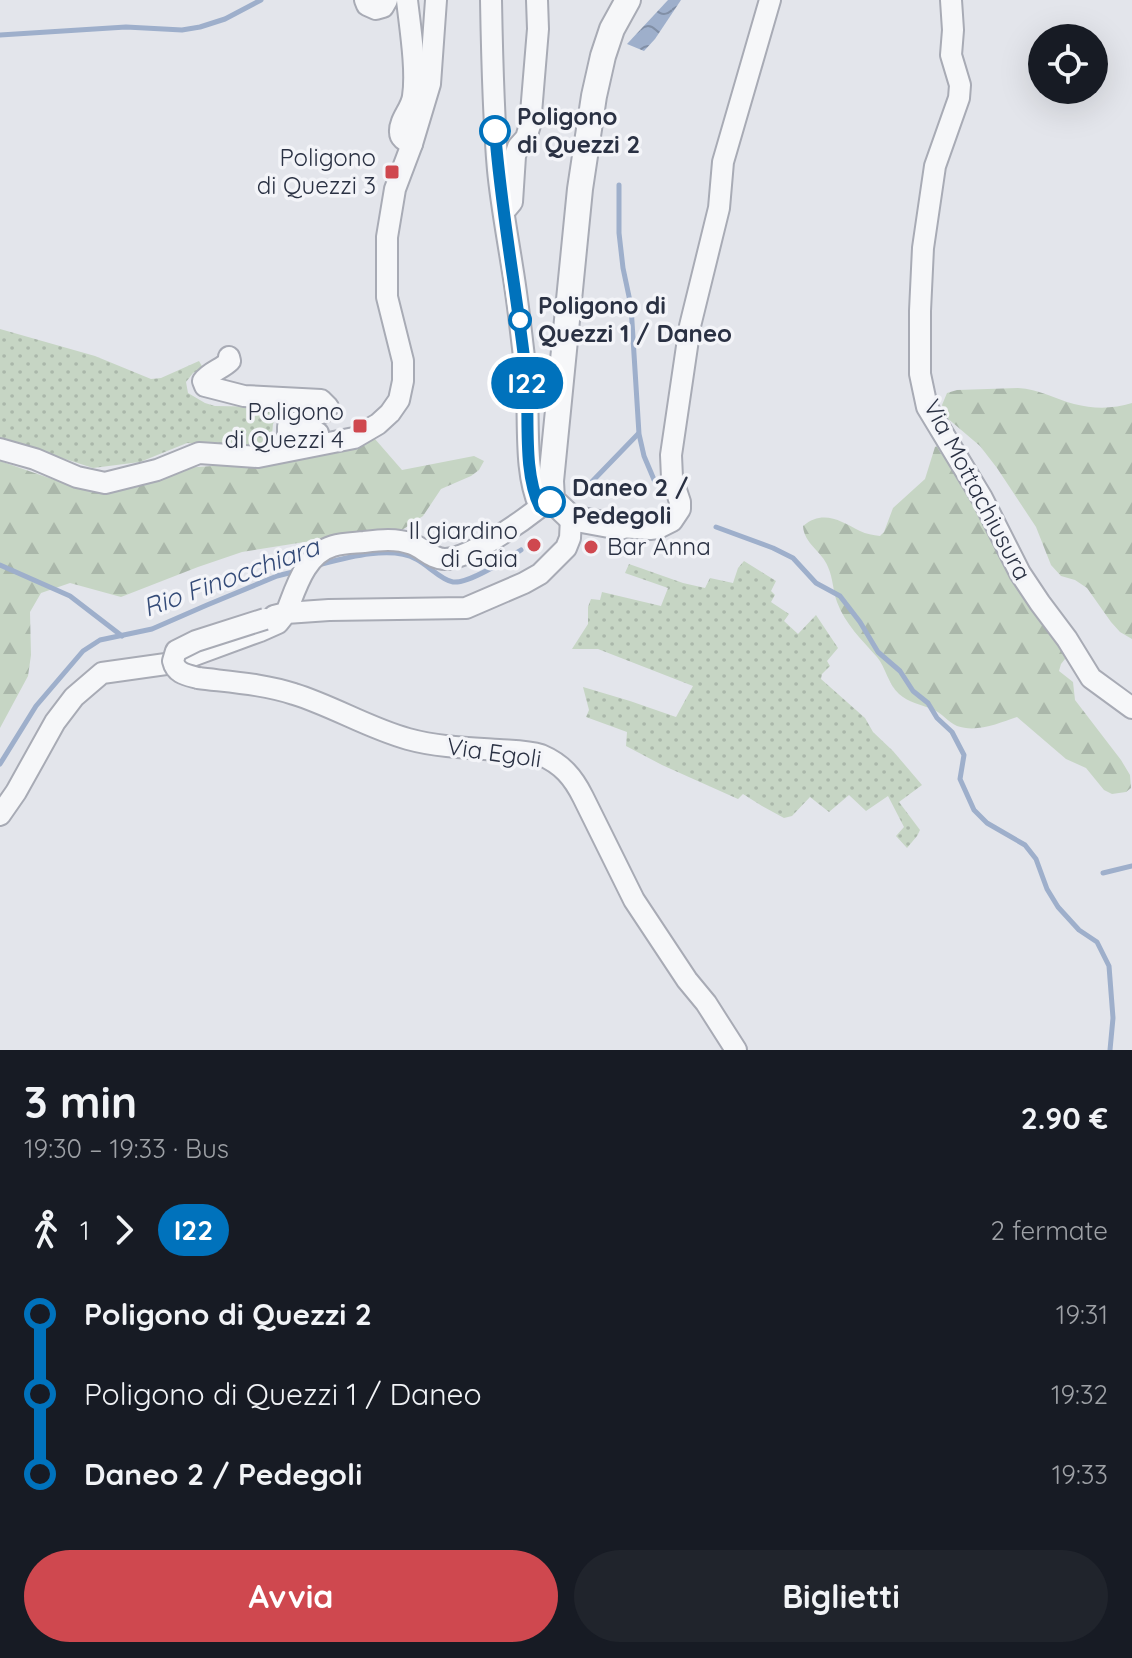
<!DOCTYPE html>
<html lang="it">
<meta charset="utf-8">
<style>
body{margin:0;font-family:Quicksand,sans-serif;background:#20242c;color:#f1f3f6;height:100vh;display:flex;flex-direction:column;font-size:30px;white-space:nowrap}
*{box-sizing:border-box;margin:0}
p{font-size:26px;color:#9ea1a6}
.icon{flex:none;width:44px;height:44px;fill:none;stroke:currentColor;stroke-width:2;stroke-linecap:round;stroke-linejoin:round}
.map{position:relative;height:1050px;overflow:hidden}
.panel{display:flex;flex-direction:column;background:#171b24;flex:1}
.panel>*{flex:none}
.badge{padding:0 16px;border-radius:26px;font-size:28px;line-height:52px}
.fabs{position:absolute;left:1028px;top:24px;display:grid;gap:16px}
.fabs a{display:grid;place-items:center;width:80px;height:80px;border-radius:50%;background:#171b24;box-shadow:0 8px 32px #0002;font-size:40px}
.map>.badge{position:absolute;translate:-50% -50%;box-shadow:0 0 0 4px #fff}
.legs{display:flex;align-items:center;gap:12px;height:88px;padding:0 24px;font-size:26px}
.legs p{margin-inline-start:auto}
.headline{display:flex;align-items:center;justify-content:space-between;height:136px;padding:0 24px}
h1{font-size:44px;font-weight:700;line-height:60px}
.cta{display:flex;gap:16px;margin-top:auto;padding:16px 24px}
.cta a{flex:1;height:92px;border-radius:48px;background:#cf484f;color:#fff;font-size:32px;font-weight:700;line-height:92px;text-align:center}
.cta a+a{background:#20242c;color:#f1f3f6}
ul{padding:0 24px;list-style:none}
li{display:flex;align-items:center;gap:28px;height:80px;font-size:30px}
li i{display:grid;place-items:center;width:12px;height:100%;margin:0 10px;background:currentColor}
li i::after{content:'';width:20px;height:20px;margin:-10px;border:6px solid;border-radius:50%;background:#171b24}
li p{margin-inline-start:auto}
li:first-child i{background:linear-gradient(#0000 50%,currentColor 0)}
li:last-child i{background:linear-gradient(currentColor 50%,#0000 0)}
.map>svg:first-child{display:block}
</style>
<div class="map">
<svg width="1132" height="1050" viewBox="0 0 1132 1050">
<defs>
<pattern id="grass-dots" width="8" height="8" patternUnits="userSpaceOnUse" patternTransform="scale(2)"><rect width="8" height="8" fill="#c6d5c4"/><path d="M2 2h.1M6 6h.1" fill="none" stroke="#aab7aa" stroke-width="1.8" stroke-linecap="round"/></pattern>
<pattern id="forest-firs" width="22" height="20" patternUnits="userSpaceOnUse" patternTransform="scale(2)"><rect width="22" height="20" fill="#c6d5c4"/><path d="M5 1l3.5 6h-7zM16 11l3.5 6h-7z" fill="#aab7aa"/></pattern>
<pattern id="water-waves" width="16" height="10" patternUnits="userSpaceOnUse" patternTransform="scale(2)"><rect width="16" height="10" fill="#9eafcb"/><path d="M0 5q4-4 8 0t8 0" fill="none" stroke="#818fa6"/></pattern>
</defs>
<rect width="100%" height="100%" fill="#e3e5eb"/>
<g fill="url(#grass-dots)">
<polygon points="0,329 95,356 151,379 161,378 199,361 203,368 193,373 186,382 188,393 205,403 215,406 270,407 278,414 273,424 271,445 245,447 187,443 140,462 93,468 0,438"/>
<polygon points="744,561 776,581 771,591 775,595 771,602 789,614 784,621 798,634 816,615 838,648 827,661 830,666 822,674 821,679 865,718 873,732 893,751 922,785 899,802 920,830 917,836 907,848 896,836 904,827 888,796 866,811 849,795 829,812 810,797 792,816 784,818 762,806 743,794 738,799 662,765 626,746 627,732 586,717 589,710 583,687 630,701 676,717 693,686 598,649 572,649 588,624 588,607 591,599 600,600 602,592 661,606 668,588 625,573 629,564 683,583 705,588 710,578 733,583 738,568"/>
</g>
<g fill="url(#forest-firs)">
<path d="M 1018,388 C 1039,389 1055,399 1074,404 C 1094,409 1113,409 1132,403 L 1132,639 L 1120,632 L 1111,622 L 1087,588 L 1075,580 L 1061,576 L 1051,565 L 1036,527 L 997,468 L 980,446 L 946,417 L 942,405 L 947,393 L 957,390 Z"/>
<polygon points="363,439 375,439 402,470 474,456 484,461 479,470 471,476 441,489 423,516 399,532 355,534 242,552 198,567 121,597 70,583 41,593 30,612 31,655 28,676 0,728 0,461 78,488 112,490 184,468 212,466 265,466 326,454"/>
<path d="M 940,445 L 957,469 L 992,540 L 1027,601 L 1064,653 L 1065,659 L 1061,664 L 1059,671 L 1073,682 L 1075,700 L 1121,760 L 1130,775 L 1131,788 L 1126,792 L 1112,794 L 1104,790 L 1086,768 L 1066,759 L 1017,717 C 999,723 977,733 957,726 C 948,722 942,713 932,709 C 921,705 908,702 899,694 C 888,684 886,668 877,657 C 862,640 845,624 837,602 C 833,591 833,578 828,567 C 822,551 804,544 803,526 C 823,509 841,521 860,531 C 866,534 873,535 880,536 L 884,532 L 893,508 L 925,479 L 935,447 Z"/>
</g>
<polygon fill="url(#water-waves)" points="668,0 681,0 655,39 644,51 627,44"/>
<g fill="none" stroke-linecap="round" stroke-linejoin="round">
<g stroke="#9eafcb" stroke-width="5">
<polyline points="0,35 126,27 182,30 200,27 225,19 261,0"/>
<polyline points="619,185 619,233 623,268 631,306 639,434 644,456 655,482"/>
<polyline points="580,494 638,434"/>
<polyline points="716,527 773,548 793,558 816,583 840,596 860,622 878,652 900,671 913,691 928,703 937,718 952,732 964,755 960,779 974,810 987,823 1025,845 1036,859 1047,889 1058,907 1079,930 1097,942 1109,966 1113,1018 1110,1050"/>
<polyline points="0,565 70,596 122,636"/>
<path d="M 318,565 C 345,558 391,545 416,559 C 428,565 441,580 453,582 C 469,584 507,559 521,550"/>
<polyline points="0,764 36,706 83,651 100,640 152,629 207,605 277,576 297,571"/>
<polyline points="1103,873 1132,866"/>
</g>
<defs>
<g id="minor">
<polyline points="365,0 367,5 376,9 383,7 387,0"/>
<path d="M 407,0 C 410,27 417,70 413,96 C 412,108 399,120 400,132 C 400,139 406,141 412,144"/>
<path d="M 491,0 C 492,57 493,113 498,170 C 501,202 507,234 512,266 C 518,302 522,339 526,375 C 530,415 523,472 540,507 L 552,500"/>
<polyline points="951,0 953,30 951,55 960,85 959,98 935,166 923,248 920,311 920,374 927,407 982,498 1020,573 1040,603 1067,639 1091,678 1132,708"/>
<polyline points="507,208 512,202 515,156 518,147 526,138 530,125 538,29 537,0"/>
<path d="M 229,357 L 230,361 C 222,369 209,372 203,381 L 205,386 L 244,396 L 321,400 L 328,407 L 324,412 L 292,424 L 288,427 L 288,435 L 293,437 L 318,433"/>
<polyline points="0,449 35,459 77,477 105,483 157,470 199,453 258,457 354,438 378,424 390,413 399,400 403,381 403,361 387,297 387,237 395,189 412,144 430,84 436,0"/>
<polyline points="620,527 650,529 658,528 672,521 680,509 680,502 672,478 671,455 690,326 719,208 723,162 770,0"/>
<path d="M 274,616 L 286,613 C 296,588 305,554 333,546 C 343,543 354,543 364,542 C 380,540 396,538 412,544 C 423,548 432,559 445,559 C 469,559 521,522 540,507"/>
<polyline points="181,660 260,631 278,623 286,613 329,610 466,608 524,583 540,574 566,548 570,538 571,518"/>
<path d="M 198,678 C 230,682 264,684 294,694 C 333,706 368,728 408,739 C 437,747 468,748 499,750 C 512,751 528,751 541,755 C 562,764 573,777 583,797 L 634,900 L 687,980 L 706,1003 L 736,1050"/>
<polyline points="0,815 16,792 55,722 74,697 102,673 166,664"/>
</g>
<polyline id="tertiary" points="620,527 571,518 552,500 551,481 580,189 594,96 603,56 612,29 628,0"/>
</defs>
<use href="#minor" stroke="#a8abb5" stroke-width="24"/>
<use href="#tertiary" stroke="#a8abb5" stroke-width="28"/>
<use href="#minor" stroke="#f6f7f9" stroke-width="20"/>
<use href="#tertiary" stroke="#f6f7f9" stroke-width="24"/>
<defs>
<path id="minor-bridge" d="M 198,678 C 187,675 176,674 173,661 L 176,651 L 196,641 L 265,619"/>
</defs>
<use href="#minor-bridge" stroke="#a8abb5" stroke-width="24" stroke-linecap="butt"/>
<use href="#minor-bridge" stroke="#f6f7f9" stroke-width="20"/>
</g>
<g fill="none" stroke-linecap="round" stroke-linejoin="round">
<defs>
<path id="line-1" d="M 495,131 C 501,212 517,293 526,374 C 530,415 522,470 540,507 L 550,502"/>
</defs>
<use href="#line-1" stroke="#fff" stroke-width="18"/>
<use href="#line-1" stroke="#0072bc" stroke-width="12"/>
</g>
<g fill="#fff" stroke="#0072bc" stroke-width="4">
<circle cx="495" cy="131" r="14"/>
<circle cx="520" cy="320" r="10"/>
<circle cx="550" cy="502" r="14"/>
</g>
<g fill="#cf484f" stroke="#f3f4f8" stroke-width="3">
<rect x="384" y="164" width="16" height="16" rx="4"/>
<rect x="352" y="418" width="16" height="16" rx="4"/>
<circle cx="534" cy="545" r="8"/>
<circle cx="591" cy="547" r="8"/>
</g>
<g text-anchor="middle" stroke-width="7" stroke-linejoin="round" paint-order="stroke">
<g font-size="24" font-weight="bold" fill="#2a3143" stroke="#f3f4f8" text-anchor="start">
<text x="517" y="125">Poligono<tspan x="517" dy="28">di Quezzi 2</tspan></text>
<text x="538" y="314">Poligono di<tspan x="538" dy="28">Quezzi 1 / Daneo</tspan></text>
<text x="572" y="496">Daneo 2 /<tspan x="572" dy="28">Pedegoli</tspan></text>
</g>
<g font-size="24" fill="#2a3143" stroke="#f3f4f8" text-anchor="end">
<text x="376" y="166">Poligono<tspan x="376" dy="28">di Quezzi 3</tspan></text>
<text x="344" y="420">Poligono<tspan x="344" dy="28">di Quezzi 4</tspan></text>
<text x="518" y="539">Il giardino<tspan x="518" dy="28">di Gaia</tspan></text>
<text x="607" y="555" text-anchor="start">Bar Anna</text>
</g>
<g font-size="24" fill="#2a3143" stroke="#f3f4f8">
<text transform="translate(977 490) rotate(62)" y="8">Via Mottachiusura</text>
<text transform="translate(494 753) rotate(8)" y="8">Via Egoli</text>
</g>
<g font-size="26" font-style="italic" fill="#344b78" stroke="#f3f4f8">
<text transform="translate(231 577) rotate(-20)" y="9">Rio Finocchiara</text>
</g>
</g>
</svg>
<div class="fabs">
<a><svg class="icon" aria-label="locate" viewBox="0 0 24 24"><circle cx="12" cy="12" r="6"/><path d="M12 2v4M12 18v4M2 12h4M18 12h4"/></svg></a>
</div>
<b class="badge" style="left:527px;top:383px;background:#0072bc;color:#fff">I22</b>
</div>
<section class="panel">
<div class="headline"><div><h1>3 min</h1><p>19:30 – 19:33 · Bus</p></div><b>2.90 €</b></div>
<div class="legs"><svg class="icon" aria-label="walk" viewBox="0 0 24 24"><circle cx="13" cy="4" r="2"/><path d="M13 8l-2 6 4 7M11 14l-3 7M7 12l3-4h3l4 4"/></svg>1<svg class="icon" aria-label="forward" viewBox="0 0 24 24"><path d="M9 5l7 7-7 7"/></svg><b class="badge" style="background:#0072bc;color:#fff">I22</b><p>2 fermate</p></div>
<ul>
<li><i style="color:#0072bc"></i><b>Poligono di Quezzi 2</b><p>19:31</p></li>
<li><i style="color:#0072bc"></i><span>Poligono di Quezzi 1 / Daneo</span><p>19:32</p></li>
<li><i style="color:#0072bc"></i><b>Daneo 2 / Pedegoli</b><p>19:33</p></li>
</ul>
<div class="cta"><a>Avvia</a><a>Biglietti</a></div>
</section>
